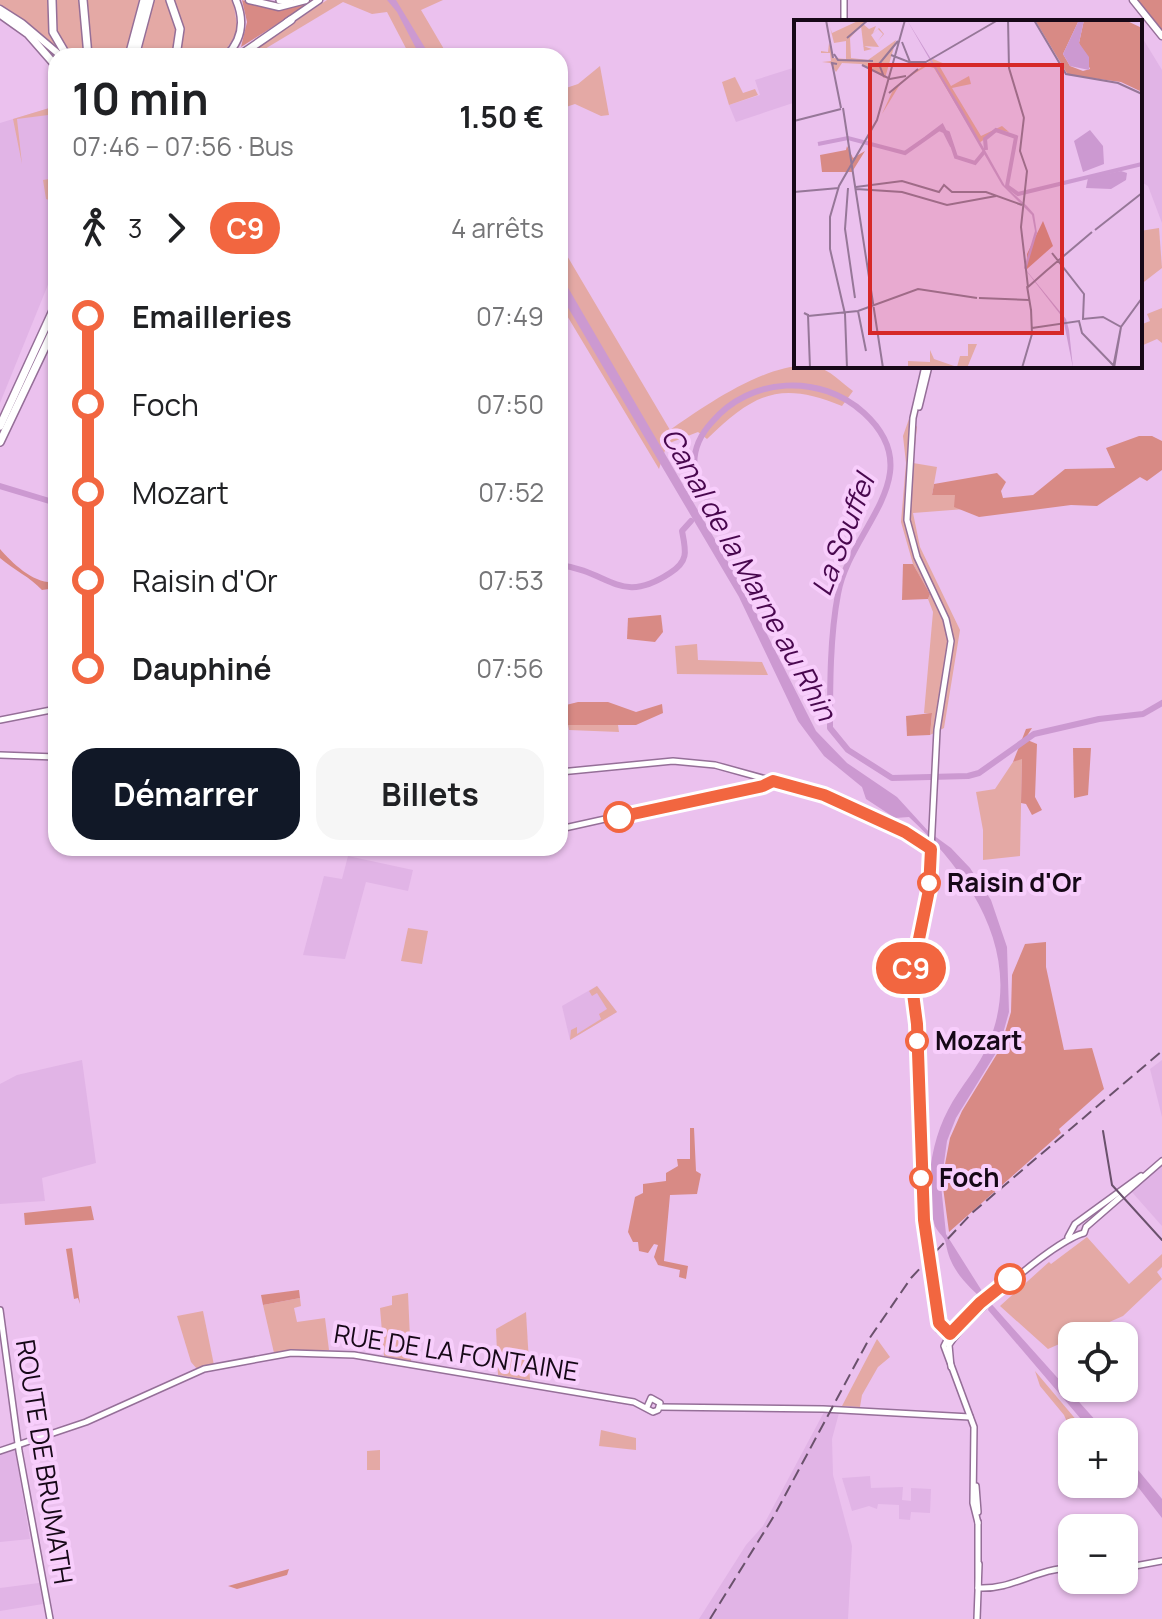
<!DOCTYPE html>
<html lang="fr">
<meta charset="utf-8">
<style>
body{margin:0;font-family:Manrope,sans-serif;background:#f6f6f6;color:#202124;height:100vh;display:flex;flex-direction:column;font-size:30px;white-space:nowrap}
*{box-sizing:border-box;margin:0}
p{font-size:26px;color:#757577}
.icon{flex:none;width:44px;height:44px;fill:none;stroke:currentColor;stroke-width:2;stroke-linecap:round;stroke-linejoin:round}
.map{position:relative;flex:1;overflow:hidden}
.sheet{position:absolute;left:48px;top:48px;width:520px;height:808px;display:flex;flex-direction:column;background:#fff;border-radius:24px;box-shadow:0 2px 6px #0004}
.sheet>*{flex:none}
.badge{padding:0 16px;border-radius:26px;font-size:28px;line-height:52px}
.controls{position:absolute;left:1058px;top:1322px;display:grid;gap:16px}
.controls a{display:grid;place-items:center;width:80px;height:80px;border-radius:16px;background:#fff;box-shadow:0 2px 6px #0004;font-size:40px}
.map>.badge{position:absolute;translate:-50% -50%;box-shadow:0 0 0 4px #fff}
.legs{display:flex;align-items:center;gap:12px;height:88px;padding:0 24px;font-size:26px}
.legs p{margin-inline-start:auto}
.headline{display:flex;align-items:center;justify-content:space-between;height:136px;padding:0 24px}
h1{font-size:44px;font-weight:700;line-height:60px}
.primary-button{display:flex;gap:16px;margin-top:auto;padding:16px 24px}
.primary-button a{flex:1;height:92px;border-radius:24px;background:#111827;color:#fff;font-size:32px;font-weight:700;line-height:92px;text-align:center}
.primary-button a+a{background:#f6f6f6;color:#202124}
ul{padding:0 24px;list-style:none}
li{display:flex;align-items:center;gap:28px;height:88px;font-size:30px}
li i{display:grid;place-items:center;width:12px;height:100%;margin:0 10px;background:currentColor}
li i::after{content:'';width:20px;height:20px;margin:-10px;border:6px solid;border-radius:50%;background:#fff}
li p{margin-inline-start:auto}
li:first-child i{background:linear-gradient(#0000 50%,currentColor 0)}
li:last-child i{background:linear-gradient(currentColor 50%,#0000 0)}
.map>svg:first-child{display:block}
</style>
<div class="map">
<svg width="1162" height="1619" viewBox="0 0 1162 1619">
<rect width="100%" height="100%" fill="#ebc1ee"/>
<g fill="#e1b4e6">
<polygon points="1140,34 1162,70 1162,223 1148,186 1140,181"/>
<polygon points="796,67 796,102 736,122 729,105 760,95 755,80"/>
<polygon points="56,106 56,265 0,403 0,123"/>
<polygon points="348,856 413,870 408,891 366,882 345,959 303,955 324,876 342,879"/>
<polygon points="597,986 617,1012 570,1040 562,1006"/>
<polygon points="82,1060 96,1163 42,1178 45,1201 0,1204 0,1084 17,1075"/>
<polygon points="1162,1060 1162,1117 1150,1069"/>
<polygon points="1162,1163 1162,1226 1131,1191"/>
<polygon points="824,1412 839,1413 832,1439 833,1475 852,1546 848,1619 699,1619 746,1545 763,1526"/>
<polygon points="15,1450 30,1539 0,1542 0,1455"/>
<polygon points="870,1476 871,1488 903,1487 902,1500 911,1501 911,1488 931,1489 930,1513 911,1512 910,1520 899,1519 899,1505 878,1504 877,1509 869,1506 852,1511 842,1478"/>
<polygon points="39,1583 43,1604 0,1611 0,1588"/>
</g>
<g fill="#e4a9a5">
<polygon points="0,0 50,0 50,32 59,49 0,6"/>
<polygon points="53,0 80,0 85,56 72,56 56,36"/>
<polygon points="86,0 139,0 125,56 90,56"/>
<polygon points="154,0 168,0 178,25 174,56 140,56"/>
<polygon points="172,0 233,0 238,31 222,56 178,56 182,28"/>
<polygon points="327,0 443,0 421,10 448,56 410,56 387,12 372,14 343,2 253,56 243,56"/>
<polygon points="600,66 609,115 601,116 575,104 560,109 560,90 578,84"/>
<polygon points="735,77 743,93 755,89 758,95 729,105 722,82"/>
<polygon points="56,106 56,114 17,119 22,164 13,119"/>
<polygon points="55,178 56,215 50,218 54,213 52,201 46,199 43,180"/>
<polygon points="1159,228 1162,268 1140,285 1140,231"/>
<path d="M 560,254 L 566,254 L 670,430 C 703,407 774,357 816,367 C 829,369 842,383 853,391 L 842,406 C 779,380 754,394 707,439 L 698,432 L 667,444 L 659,469 L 560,304 Z"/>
<polygon points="1162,308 1162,343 1157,339 1141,346 1140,325 1150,321 1147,314"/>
<polygon points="910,416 917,427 913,463 937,467 932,495 955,494 965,509 913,513 920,547 960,630 944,728 930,735 932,714 924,713 933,612 928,599 930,594 913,564 901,522 906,463 903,436"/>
<polygon points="697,644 698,660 762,662 768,675 677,674 675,646"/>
<polygon points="568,725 618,725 619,732 569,730"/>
<polygon points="1022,758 1020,856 983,860 983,830 976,792 995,789 1013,762"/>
<polygon points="408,928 428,931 422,964 401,961"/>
<polygon points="597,986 617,1012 570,1040 571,1030 577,1027 577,1034 601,1019 599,1014 607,1009 597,993 592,996 589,991"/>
<polygon points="1087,1237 1129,1284 1162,1254 1162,1267 1157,1272 1162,1279 1123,1316 1048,1349 1000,1306 1049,1262 1051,1264"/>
<polygon points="408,1293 411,1362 384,1356 380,1308 392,1305 392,1296"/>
<polygon points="300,1298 301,1306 294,1308 297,1322 325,1318 329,1350 274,1353 263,1305"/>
<polygon points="203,1311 214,1365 197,1369 191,1362 177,1316"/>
<polygon points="526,1312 530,1380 498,1375 496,1329"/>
<polygon points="877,1339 890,1357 878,1367 862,1395 860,1407 842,1406"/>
<polygon points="1035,1371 1078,1422 1072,1433 1064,1415 1040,1386"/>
<polygon points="601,1430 636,1438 636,1450 599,1446"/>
<polygon points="380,1450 380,1470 367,1470 367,1451"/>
</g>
<g fill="#d88a85">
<polygon points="242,0 269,9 309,4 241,47 247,22"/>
<polygon points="1137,0 1162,0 1162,31 1139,3"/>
<polygon points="1139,436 1152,436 1162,441 1162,470 1147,481 1140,477 1097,506 1071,505 979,517 954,507 955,495 932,495 934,484 997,473 1006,482 1001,491 1003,498 1033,495 1065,469 1115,468 1106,448"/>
<path d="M 0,549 C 13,564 35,585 56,582 L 56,588 L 42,590 C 30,577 14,570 0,558 Z"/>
<polygon points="903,564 913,564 930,594 928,599 902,600"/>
<polygon points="661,615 663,632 655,642 627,639 628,618"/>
<polygon points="578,702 608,702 636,712 662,704 663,713 636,725 568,725 566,705"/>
<polygon points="932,713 930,735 907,736 906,716"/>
<polygon points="1032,728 1025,739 1037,744 1035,797 1042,810 1032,815 1026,804 1021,803 1022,759 1013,762 1026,729"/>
<polygon points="1073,748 1091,748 1088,795 1074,798"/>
<polygon points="1046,942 1046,967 1064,1050 1092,1048 1104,1089 1059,1129 1061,1133 949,1232 942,1180 950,1138 962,1111 1000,1049 1011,1012 1012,975 1025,944"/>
<polygon points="690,1128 694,1128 696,1171 701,1174 697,1194 670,1195 664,1261 688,1266 686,1279 679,1277 680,1270 658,1265 654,1257 658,1245 654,1244 648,1253 639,1251 638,1242 633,1242 628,1232 635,1197 643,1193 643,1184 666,1181 666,1173 678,1166 677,1159 690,1159"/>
<polygon points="91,1206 94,1220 25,1225 24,1213"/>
<polygon points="72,1248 80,1304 78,1298 74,1299 66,1249"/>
<polygon points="299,1290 300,1298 263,1305 261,1295"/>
<polygon points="289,1569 287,1575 237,1589 228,1586"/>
</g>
<g fill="#cc99d1">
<polygon points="387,0 396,0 430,56 420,56 397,12"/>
<path d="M 560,274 L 745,591 L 816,731 L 847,763 L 897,797 L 929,832 L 951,848 L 970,868 L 991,900 L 1007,947 L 1009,1012 L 999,1048 L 956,1118 L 947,1141 L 941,1185 L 946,1234 L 987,1299 L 1106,1432 L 1092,1432 L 988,1310 L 989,1306 C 980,1296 969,1288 960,1276 C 952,1265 948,1256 946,1244 C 945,1236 936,1232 934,1223 C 924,1188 931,1142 948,1110 C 960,1086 979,1068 989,1042 C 1025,954 970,874 909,817 L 895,818 L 866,799 L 862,787 L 824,756 L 798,721 L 739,597 L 560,294 Z"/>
<polygon points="1124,1453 1162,1499 1162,1518 1124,1469"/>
</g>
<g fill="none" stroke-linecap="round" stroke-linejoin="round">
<g stroke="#cc99d1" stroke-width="6">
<polyline points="0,486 56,503"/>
<path d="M 704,513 L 710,505 C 704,494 697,485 695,472 C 692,453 699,436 712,422 C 750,377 820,373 864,413 C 932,475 849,529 838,594 C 830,636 830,685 830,728 L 848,750 L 892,778 L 968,776 L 979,773 L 1034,734 L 1099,719 L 1143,714 L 1162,703"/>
<path d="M 560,565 C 611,572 620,606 670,573 C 689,561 686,551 682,531 L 691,521"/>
</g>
<defs>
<g id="secondary">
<polyline points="844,0 844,22"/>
<polyline points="925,366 913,418 907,520 917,557 946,619 951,641 937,730 929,890 911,978 917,1024 924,1220 939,1330 953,1338"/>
<polyline points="919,407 929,366"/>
<polyline points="0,720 56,709"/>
<polyline points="0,755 56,757"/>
<polyline points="560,772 673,761 715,765 824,795 905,832 931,849"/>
<polyline points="560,829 772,782"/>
<polyline points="1068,1237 1075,1224 1141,1176"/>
<polyline points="0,1310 19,1451 50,1619"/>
<polyline points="969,1318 950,1334 944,1346 974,1427 973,1503 978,1523"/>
<path d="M 951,1367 L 949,1345 C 966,1317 1055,1240 1084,1233 L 1086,1227 L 1162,1161"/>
<polyline points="660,1407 823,1409 970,1417"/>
<polyline points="0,1451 86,1422 204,1369 291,1353 354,1355 634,1402 653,1412 658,1410 660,1403 651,1398 647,1407"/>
<polyline points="976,1486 978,1512"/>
<polyline points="978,1522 978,1588"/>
<polyline points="1124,1568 1162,1561"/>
<path d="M 978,1588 C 1013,1590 1037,1568 1072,1568"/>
<polyline points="977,1619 979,1564"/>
</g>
<g id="primary">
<polyline points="249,0 279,7 306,0"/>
<polyline points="1133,0 1162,36"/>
<polyline points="0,9 22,23 61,56"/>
<polyline points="287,22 319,0"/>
<path d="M 226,56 C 242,40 245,21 236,0"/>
</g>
<g id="highway">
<polyline points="52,0 53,32 67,56"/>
<polyline points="83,0 88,56"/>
<polyline points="170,0 180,29 176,56"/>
<polyline points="280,0 290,0"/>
<polyline points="0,14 28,34 56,66"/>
<polyline points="129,56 144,0"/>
<polyline points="135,56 150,0"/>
<polyline points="239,56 291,20"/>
<polyline points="0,426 56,304"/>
<polyline points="0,442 56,324"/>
</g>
</defs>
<use href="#secondary" stroke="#956f98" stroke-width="8"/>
<use href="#primary" stroke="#956f98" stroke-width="9"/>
<use href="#highway" stroke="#956f98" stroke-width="10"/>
<use href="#secondary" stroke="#fff" stroke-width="5"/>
<use href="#primary" stroke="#fff" stroke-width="6"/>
<use href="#highway" stroke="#fff" stroke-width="7"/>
<polyline stroke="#6a516c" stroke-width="2" points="1103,1131 1112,1185 1162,1240"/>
<polyline stroke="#6a516c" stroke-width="2" stroke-dasharray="12 6" stroke-linecap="butt" points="710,1619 774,1516 869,1339 911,1278 972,1213 1162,1051"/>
</g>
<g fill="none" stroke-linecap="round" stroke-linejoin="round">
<defs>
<polyline id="line-1" points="619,817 763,786 773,781 824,795 905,832 931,849 929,890 911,978 917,1024 924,1220 939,1323 950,1334 980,1303 1010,1279"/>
</defs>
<use href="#line-1" stroke="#fff" stroke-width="18"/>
<use href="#line-1" stroke="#f26640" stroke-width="12"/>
</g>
<g fill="#fff" stroke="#f26640" stroke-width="4">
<circle cx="619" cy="817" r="14"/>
<circle cx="929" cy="883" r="10"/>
<circle cx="917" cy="1041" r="10"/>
<circle cx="921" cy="1178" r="10"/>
<circle cx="1010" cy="1279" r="14"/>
</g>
<g text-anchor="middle" stroke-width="8" stroke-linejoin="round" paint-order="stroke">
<g font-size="26" font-weight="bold" fill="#160817" stroke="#f8cefc" text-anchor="start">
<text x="947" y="892">Raisin d'Or</text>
<text x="935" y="1050">Mozart</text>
<text x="939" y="1187">Foch</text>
</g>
<g font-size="26" fill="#160817" stroke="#f8cefc">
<text transform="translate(456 1353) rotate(9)" y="9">RUE DE LA FONTAINE</text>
<text transform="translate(44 1462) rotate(81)" y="9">ROUTE DE BRUMATH</text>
</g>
<g font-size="28" font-style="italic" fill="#48074e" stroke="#f8cefc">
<text transform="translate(843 535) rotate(-69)" y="10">La Souffel</text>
<text transform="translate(749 574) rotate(61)" y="10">Canal de la Marne au Rhin</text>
</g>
</g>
<g transform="translate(794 20)">
<rect width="348" height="348" fill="#ebc1ee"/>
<path d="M 66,0 L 73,0 L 69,4 L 75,9 L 82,6 L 79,13 L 85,8 L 90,14 L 84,21 L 89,14 L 84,9 L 77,15 L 85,27 L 69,26 L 78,29 L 70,31 L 67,6 L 56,18 L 57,38 L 74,40 L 102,20 L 91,58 L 67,44 L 48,43 L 42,52 L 36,43 L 28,42 L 37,41 L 36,33 L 27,33 L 27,31 L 34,32 L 35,23 L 40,38 L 52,39 L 52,21 L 40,23 L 36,7 L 38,13 ZM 139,39 L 151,44 L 146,47 L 157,66 L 175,56 L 177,64 L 158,68 L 187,116 L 208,106 L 215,112 L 204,110 L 185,123 L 140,48 L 133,46 L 108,61 L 88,94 L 100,68 L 108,61 ZM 174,324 L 183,324 L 173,348 L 114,348 L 114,341 L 136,342 L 136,330 L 140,339 L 163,347 L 166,336 L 174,336 Z" fill="#e4a9a5"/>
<path d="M 241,0 L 285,0 L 269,34 L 276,46 L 289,51 L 296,49 L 285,23 L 290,0 L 331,0 L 348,8 L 348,72 L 327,62 L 274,55 ZM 53,126 L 59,138 L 71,131 L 58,152 L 28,152 L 26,135 L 52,130 ZM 249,201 L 259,226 L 233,249 L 233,234 Z" fill="#d88a85"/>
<path d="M 113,0 L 169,91 L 211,166 L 233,186 L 240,194 L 243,213 L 232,250 L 272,299 L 275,310 L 279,348 L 269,298 L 230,248 L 241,211 L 238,195 L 208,165 ZM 285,0 L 290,0 L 285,23 L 295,37 L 295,50 L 276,46 L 269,34 ZM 296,110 L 309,126 L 310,144 L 289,152 L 280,121 ZM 327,151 L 333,153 L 332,160 L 317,169 L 292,168 L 294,158 Z" fill="#cc99d1"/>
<path fill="none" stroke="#cc99d1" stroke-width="4" d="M 132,118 L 148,106 L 158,126M 24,124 L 54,118 L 111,133 L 145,109 L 154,113 L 162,137 L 181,143 L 190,132M 192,130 L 191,119 L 202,110 L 222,117 L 213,166 L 224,174 L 348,144"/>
<path fill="none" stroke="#967798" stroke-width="2" d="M 32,0 L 39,38M 214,0 L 215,48 L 230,98M 240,0 L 272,54 L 324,63 L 348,74M 53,18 L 74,0M 108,22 L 116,42 L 132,42M 40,34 L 44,40 L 79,41M 97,35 L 125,46 L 204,0M 43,44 L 38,43 L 47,88M 68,45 L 96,59 L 112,56M 90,57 L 85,44 L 104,21M 95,73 L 124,49M 49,88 L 89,348M 230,97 L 226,131 L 233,151 L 227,207 L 234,267M 0,101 L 47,89M 62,167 L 108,161 L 145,172 L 150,165 L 158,172 L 192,172 L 228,185M 54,168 L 51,209 L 61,278M 62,169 L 108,172 L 153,185 L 202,176M 0,172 L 45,168M 301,210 L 348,173M 258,233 L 290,274 L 289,299 L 309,297 L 327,307 L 320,348M 252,251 L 298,212M 233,266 L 237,290M 234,267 L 252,251M 185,278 L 235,280M 64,291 L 72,331M 10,293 L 14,295 L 16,348M 14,296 L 64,291 L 124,269 L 183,278M 238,308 L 285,301 L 288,313 L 319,345M 53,348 L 51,294 L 36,229 L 36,197 L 45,166 L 83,100 L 111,0M 228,348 L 238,314 L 237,289M 319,348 L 327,307 L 348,278"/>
<path fill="#d62828" fill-opacity="0.15" stroke="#d62828" stroke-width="4" d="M 76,45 L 268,45 L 268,313 L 76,313 Z"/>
<rect width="348" height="348" fill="none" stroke="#160817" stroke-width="4"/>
</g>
</svg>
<div class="controls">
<a><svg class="icon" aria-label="locate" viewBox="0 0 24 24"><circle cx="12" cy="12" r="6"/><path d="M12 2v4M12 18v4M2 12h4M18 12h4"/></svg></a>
<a>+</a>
<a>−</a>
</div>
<b class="badge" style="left:911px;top:968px;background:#f26640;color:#fff">C9</b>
<section class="sheet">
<div class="headline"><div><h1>10 min</h1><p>07:46 – 07:56 · Bus</p></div><b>1.50 €</b></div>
<div class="legs"><svg class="icon" aria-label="walk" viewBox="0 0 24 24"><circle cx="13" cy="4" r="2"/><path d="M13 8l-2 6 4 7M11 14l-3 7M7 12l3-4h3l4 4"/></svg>3<svg class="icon" aria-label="forward" viewBox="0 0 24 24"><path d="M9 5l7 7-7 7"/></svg><b class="badge" style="background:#f26640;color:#fff">C9</b><p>4 arrêts</p></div>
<ul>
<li><i style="color:#f26640"></i><b>Emailleries</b><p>07:49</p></li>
<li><i style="color:#f26640"></i><span>Foch</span><p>07:50</p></li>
<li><i style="color:#f26640"></i><span>Mozart</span><p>07:52</p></li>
<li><i style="color:#f26640"></i><span>Raisin d'Or</span><p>07:53</p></li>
<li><i style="color:#f26640"></i><b>Dauphiné</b><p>07:56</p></li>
</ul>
<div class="primary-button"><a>Démarrer</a><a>Billets</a></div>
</section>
</div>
